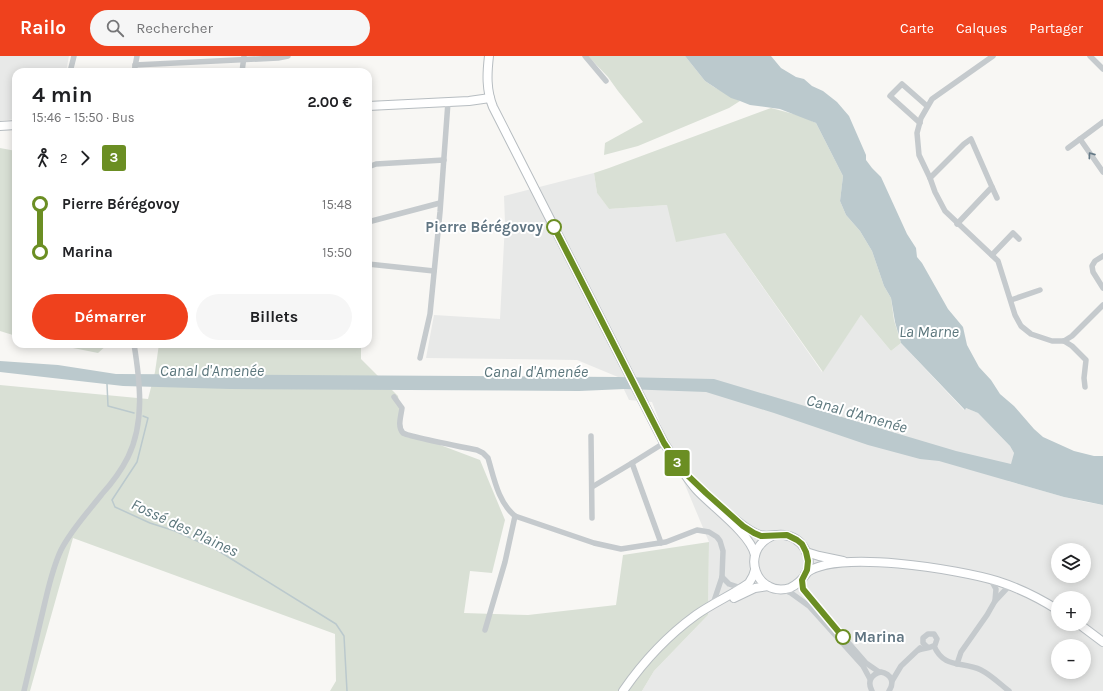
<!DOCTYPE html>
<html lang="fr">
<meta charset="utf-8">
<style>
body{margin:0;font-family:Karla,sans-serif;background:#f6f6f6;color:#202124;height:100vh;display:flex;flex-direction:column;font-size:15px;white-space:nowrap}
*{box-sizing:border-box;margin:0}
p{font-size:13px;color:#757577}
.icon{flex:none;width:22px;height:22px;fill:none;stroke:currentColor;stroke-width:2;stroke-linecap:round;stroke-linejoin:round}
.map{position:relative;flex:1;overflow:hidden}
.side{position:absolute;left:12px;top:12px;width:360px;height:280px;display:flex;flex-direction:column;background:#fff;border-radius:12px;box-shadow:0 2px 10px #0003}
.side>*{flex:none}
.badge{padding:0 8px;border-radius:3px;font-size:14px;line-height:26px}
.controls{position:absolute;left:1051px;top:487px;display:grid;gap:8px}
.controls a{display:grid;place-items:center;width:40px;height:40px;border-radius:50%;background:#fff;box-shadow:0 2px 10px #0003;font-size:20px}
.map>.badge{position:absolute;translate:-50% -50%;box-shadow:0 0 0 2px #fff}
.legs{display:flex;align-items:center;gap:6px;height:44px;padding:0 20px;font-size:13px}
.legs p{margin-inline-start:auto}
.head{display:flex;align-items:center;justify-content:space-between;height:68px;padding:0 20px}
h1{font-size:22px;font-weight:700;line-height:30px}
.primary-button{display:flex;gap:8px;margin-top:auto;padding:8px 20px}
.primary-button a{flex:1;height:46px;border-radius:24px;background:#ef411d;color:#fff;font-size:16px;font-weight:700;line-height:46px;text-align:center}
.primary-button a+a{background:#f6f6f6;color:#202124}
ul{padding:0 20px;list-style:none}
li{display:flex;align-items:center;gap:14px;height:48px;font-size:15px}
li i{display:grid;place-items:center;width:6px;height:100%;margin:0 5px;background:currentColor}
li i::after{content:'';width:10px;height:10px;margin:-5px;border:3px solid;border-radius:50%;background:#fff}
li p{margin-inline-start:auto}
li:first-child i{background:linear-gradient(#0000 50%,currentColor 0)}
li:last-child i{background:linear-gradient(currentColor 50%,#0000 0)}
header{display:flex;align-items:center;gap:24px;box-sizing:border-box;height:56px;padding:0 20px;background:#ef411d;color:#fff}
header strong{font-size:19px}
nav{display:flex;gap:22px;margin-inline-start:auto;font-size:14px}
.search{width:280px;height:36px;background:#f6f6f6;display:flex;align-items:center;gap:10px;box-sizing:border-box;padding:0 14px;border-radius:22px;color:#757577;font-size:15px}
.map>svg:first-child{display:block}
</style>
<header>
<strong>Railo</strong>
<div class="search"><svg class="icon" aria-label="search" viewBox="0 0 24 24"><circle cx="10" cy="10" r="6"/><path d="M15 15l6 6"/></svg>Rechercher</div>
<nav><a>Carte</a><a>Calques</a><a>Partager</a></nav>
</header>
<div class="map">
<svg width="1103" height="635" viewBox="0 0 1103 635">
<rect width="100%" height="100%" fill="#f8f7f4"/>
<g fill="#e8e9e8" fill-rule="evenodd">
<polygon points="0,0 69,0 66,16 16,16 16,63 0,65"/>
<path d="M 594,117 L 597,137 L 609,153 L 667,149 L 725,177 L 822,316 L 861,259 L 891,295 L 901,287 L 964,354 L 966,352 L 978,357 L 1010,390 L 1014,397 L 1008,425 L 1064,441 L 1086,446 L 1103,449 L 1103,635 L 642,635 L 654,615 L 708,559 L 709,486 L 670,393 L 652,346 L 629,344 L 618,321 L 577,304 L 426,302 L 434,259 L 500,263 L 505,167 L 504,140 ZM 1058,494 L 1084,494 L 1084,520 L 1058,520 ZM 1058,542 L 1084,542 L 1084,568 L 1058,568 ZM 1058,590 L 1084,590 L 1084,616 L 1058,616 Z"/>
</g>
<g fill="#d9e0d5">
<polygon points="588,0 685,0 705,25 714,31 740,45 729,52 638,90 604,99 605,87 643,66 618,35 608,21"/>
<polygon points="771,52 801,60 816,67 843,120 840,145 846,159 860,175 872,195 884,230 891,242 894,264 901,287 891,295 861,259 823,316 725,177 676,186 667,149 609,153 597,137 594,117 609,112"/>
<polygon points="0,92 16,95 16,280 0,275"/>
<polygon points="53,288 108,288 98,297"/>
<polygon points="159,288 361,288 361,303 398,340 403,375 480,404 505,464 492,517 470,515 464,557 528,559 616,549 623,499 709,486 708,559 654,615 642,635 330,635 336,625 335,578 73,482 30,635 0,635 0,329 148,343 155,316"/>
</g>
<polygon fill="#bbc9cd" points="685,0 771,0 781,12 796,21 804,23 812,30 823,35 837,46 849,60 866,99 866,104 872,112 881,121 907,178 916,192 917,201 922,207 948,253 963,271 967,289 979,311 991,324 1000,338 1014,350 1034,373 1043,381 1074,395 1094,400 1103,400 1103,449 1064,441 939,405 920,403 868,389 774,357 706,336 625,333 579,335 230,333 123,330 0,316 0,305 58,309 116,318 618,321 714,323 956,395 1011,408 1014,397 1010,390 978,357 966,352 965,354 901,287 895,266 891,242 884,230 872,195 860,175 846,159 840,145 843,120 816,67 780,53 750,49 740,45 731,42 705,25"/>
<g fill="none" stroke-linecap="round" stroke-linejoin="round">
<g stroke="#bbc9cd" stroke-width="1.5">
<polyline points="107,328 108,350 134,357"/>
<polyline points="143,360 148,362 137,406 112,444 115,451 150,467 175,475 217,494 336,568 344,580 347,635"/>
</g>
<defs>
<g id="secondary">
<path d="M 489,0 C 487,17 486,34 493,51 L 664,387 C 674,402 684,419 696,433 C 710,449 751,478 755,499"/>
<polyline points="368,50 469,45 490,42"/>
<polyline points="0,70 16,69"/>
<path d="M 732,461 C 741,468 749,476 760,479 C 768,481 776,478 784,479 C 802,481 814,501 806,518 C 802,524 796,529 790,532 C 756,542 739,495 772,480"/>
<polyline points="806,496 819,500 843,505"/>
<path d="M 805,518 C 834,492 961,514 997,525 C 1019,532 1039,542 1058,554"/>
<polyline points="734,542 755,532 768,530"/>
<polyline points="1079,568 1103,586"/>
<path d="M 623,635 C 643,606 667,580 696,559 C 713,547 732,539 749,527 L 753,520 L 755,514"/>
</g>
</defs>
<use href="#secondary" stroke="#b7bdc1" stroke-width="10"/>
<g stroke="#c5cacd" stroke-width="5.5">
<polyline points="585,0 606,25"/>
<polyline points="993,0 932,43 921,62 917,77 919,99 930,122 935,136 945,155 998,205 1015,259 1021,270 1031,278 1052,285 1064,285 1072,280 1103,249"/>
<polyline points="1090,0 1103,13"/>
<polyline points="135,9 278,2 288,0"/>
<polyline points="70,16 74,0"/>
<polyline points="134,16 137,0"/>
<polyline points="242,16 244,0"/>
<polyline points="920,67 890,40 902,28 927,50"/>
<polyline points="1080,83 1103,116"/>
<polyline points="1068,92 1103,66"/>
<polyline points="368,111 376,108 444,104"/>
<polyline points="930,122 964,88 971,83 992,131 957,168"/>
<polyline points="992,131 997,142"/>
<polyline points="368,166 440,147"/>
<polyline points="992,199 1013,177 1019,183"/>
<polyline points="1103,200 1095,205 1092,210 1093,216 1103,232"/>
<polyline points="368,208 434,215"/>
<polyline points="1011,244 1040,234"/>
<polyline points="1064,285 1072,290 1086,304 1084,322 1085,331"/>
<polyline points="420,302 430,258 440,156 448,46"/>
<path d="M 394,341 L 402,352 C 401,360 397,371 403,377 C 407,380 467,392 477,394 L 483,397 L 488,402 C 494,422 498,446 515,460 L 594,487 L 621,493 L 666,486 L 697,474 L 709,476 L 717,481 L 720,485 L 723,495 L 722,521 L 713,548"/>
<polyline points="591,380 592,462"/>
<polyline points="632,407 664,387"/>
<polyline points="592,431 632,407 661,487"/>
<polyline points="722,521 729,528 741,532"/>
<polyline points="802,524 803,533 806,538 866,607 879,616"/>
<polyline points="991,524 996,533 995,545"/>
<polyline points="782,533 791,537 809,550 863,610 870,623"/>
<polyline points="485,574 505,506 515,460"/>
<path d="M 934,590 C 944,613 962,605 981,614 C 991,619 1000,628 1009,635"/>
<path d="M 919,594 C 925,592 931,592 935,589 L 937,583 L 934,578 L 928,578 L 923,582 L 923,587 L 927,591"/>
<polyline points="957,608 961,596 987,559 995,545 1009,530"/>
<polyline points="892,625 901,610 920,592"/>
<path d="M 24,635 C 31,605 38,576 45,546 C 49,529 53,511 61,494 C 71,474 88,456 102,438 C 112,427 121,415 128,401 C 145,366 140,325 134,288"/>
<path d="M 872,635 C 867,626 871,618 881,616 C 891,618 895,626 889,635"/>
</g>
<use href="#secondary" stroke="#fff" stroke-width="8"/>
</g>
<defs><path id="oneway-chevron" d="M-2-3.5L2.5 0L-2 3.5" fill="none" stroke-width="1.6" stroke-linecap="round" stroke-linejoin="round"/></defs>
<use stroke="#657986" href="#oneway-chevron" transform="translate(1091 99) rotate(-125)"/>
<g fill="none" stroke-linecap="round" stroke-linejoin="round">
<defs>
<polyline id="line-1" points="554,171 664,387 682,414 706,437 743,470 754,477 761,480 787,479 797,484 802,488 806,496 808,505 807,514 802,524 803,533 843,581"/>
</defs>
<use href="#line-1" stroke="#fff" stroke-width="9"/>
<use href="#line-1" stroke="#6b8e23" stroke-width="6"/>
</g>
<g fill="#fff" stroke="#6b8e23" stroke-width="2">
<circle cx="554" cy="171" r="7"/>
<circle cx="843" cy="581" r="7"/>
</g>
<g text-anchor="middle" stroke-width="4" stroke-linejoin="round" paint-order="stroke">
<g font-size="15" font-weight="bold" fill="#607582" stroke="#fff" text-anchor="end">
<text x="543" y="176">Pierre Bérégovoy</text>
<text x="854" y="586" text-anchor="start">Marina</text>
</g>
<g font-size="16" font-style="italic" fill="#5b767c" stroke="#fff">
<text x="929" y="281">La Marne</text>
<text x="212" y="320">Canal d'Amenée</text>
<text x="536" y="321">Canal d'Amenée</text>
<text transform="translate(857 357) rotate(16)" y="6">Canal d'Amenée</text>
<text transform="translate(185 471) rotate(25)" y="6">Fossé des Plaines</text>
</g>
</g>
</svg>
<div class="controls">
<a><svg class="icon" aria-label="layers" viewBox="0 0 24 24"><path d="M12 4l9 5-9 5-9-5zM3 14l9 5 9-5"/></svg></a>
<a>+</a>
<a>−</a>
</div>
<b class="badge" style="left:677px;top:407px;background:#6b8e23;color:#fff">3</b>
<section class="side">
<div class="head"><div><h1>4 min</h1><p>15:46 – 15:50 · Bus</p></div><b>2.00 €</b></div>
<div class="legs"><svg class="icon" aria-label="walk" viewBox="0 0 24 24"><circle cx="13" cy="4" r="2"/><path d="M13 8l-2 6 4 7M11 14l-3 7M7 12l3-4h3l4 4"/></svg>2<svg class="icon" aria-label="forward" viewBox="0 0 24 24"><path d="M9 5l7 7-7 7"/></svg><b class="badge" style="background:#6b8e23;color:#fff">3</b></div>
<ul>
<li><i style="color:#6b8e23"></i><b>Pierre Bérégovoy</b><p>15:48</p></li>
<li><i style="color:#6b8e23"></i><b>Marina</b><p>15:50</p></li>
</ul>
<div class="primary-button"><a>Démarrer</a><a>Billets</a></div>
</section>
</div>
